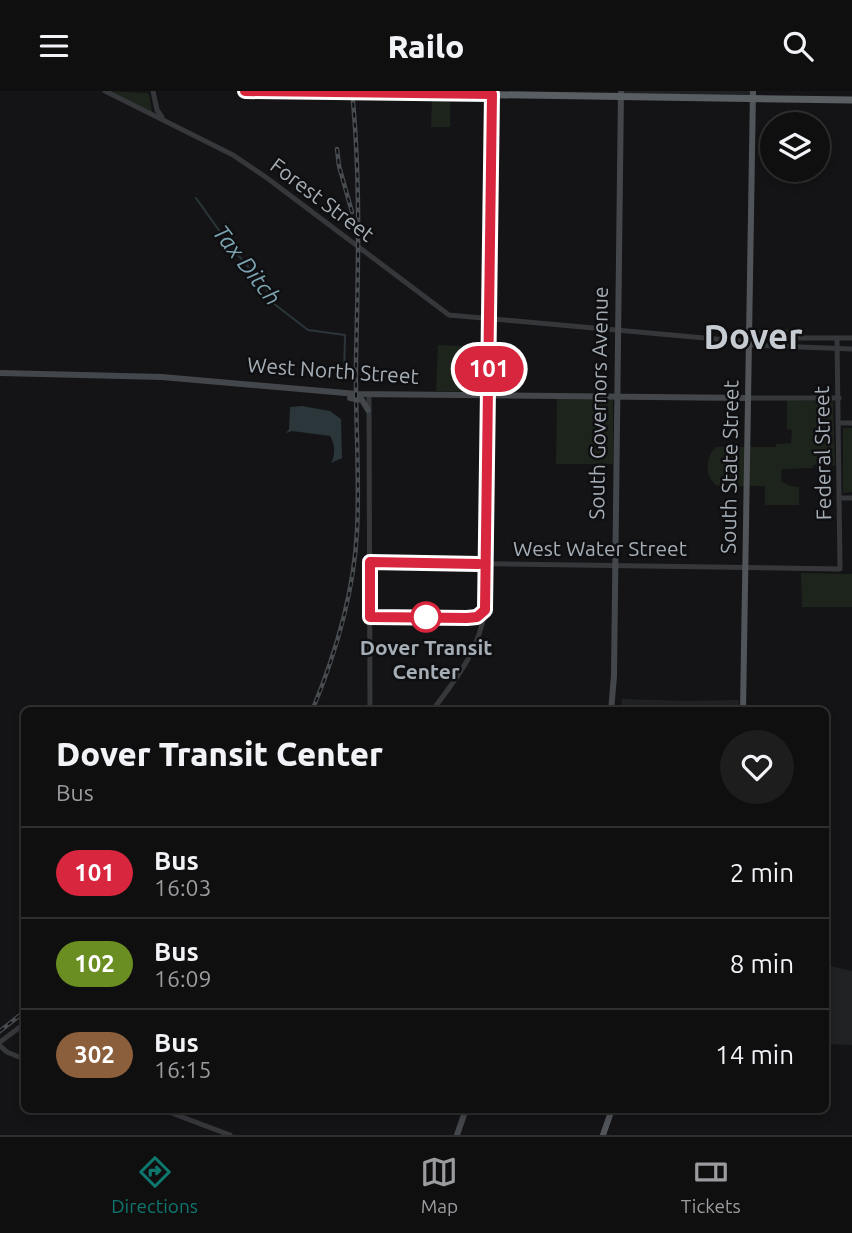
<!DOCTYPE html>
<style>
body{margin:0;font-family:Ubuntu,sans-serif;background:#1d1d1e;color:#f1f3f6;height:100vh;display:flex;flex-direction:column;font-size:26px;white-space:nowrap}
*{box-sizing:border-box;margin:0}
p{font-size:23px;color:#9b9c9f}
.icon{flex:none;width:38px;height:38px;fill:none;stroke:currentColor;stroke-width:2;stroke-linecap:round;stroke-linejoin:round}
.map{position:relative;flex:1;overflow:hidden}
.sheet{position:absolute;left:21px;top:616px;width:808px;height:406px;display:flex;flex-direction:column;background:#0f0f10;border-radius:10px;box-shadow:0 4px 10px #0003,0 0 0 2px #2f2f30}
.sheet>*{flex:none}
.badge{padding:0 14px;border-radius:23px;font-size:24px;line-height:46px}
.controls{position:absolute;left:760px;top:21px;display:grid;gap:14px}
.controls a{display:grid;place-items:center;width:70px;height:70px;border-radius:50%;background:#0f0f10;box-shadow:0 4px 10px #0003,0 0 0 2px #2f2f30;font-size:35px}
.map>.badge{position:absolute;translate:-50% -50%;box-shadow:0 0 0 4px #fff}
.round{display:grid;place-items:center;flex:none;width:74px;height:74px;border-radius:37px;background:#1d1d1e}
.head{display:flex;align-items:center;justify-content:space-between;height:119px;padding:0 35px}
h1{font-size:33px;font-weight:800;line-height:52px}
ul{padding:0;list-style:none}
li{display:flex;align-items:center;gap:21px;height:91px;padding:0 35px;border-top:2px solid #2f2f30}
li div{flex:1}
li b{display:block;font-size:26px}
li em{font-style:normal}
li .badge{min-width:77px;font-weight:700;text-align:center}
header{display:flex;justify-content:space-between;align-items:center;height:91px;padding:0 35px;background:#0f0f10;font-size:32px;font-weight:800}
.tab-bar{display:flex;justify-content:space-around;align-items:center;height:98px;border-top:2px solid #2f2f30;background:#0f0f10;font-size:19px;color:#9b9c9f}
.tab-bar a{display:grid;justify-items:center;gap:4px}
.tab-bar .active{color:#0f766e}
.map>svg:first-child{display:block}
</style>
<header><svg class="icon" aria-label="menu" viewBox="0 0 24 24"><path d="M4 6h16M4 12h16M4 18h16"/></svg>Railo<svg class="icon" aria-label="search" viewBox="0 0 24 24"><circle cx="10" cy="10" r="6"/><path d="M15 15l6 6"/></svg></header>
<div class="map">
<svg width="852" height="1044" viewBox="0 0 852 1044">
<rect width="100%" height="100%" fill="#141416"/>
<g fill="#202123">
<polygon points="621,0 753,0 753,7 621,5"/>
<polygon points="622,608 686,610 739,609 739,619 621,619"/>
<polygon points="826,874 852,880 852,954 826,953"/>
</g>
<g fill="#1c241c">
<polygon points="109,0 147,2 149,3 152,21"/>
<polygon points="432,7 450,7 450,36 431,36"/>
<polygon points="761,238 789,238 789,244 760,244 758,240"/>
<polygon points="438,254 485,256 483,301 436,300"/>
<polygon points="557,308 613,308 613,373 556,373"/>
<path d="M 787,309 L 833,310 L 835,374 L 813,374 L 813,377 L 782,378 L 781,390 L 790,395 L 799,396 L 799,414 L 765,414 L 765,395 L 718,395 C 704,388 705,365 716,356 L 776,356 L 776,353 L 791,352 L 792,339 L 787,338 Z"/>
<polygon points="852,337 852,401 843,402 843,337"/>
<polygon points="801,482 852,483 852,516 802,516"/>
</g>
<path fill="#2a363a" d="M 302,315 L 330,320 L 341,328 L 342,367 L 331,372 C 336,364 335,353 330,345 L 292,340 L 286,342 L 289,338 L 290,316 Z"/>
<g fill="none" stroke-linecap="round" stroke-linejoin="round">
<polyline stroke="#2a363a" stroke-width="2" points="196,107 228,152 266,197 273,212 308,239 345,244 344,285"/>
<g stroke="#35373b" stroke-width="5">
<polyline points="105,0 233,64 267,87 449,224 749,251 752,254 852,258"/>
<polyline points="153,0 157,19 162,26"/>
<polyline points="749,251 757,247 852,247"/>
<polyline points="369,304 370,620"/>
<polyline points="748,307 839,307"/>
<polyline points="839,332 852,332"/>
<polyline points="840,407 852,407"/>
<polyline points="370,471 840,478 837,247"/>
<path d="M 432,620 C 456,588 479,560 485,519 L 489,229"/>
<polyline points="0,951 24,933"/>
<polyline points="0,955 7,961 24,968"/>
<polyline points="161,1018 230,1044"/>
</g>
<g stroke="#43474b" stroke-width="6">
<polyline points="0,282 162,286 357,303 748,307"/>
<polyline points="350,307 362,309 368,319"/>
<polyline points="611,620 614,585 621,0"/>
<polyline points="457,1044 466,1018"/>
</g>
<g stroke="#51555a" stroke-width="6">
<polyline points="743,620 753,0"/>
<polyline points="603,1044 612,1018"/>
</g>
<polyline stroke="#595e63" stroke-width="7" points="248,0 852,9"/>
<defs>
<g id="rail">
<polyline points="337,58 339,75 352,121"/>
<path d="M 312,620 C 336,562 354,502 357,440 C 360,384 355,327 356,270 C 358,181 361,89 352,0"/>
<polyline points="0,940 24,921"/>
</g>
</defs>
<use href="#rail" stroke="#484c50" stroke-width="4.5"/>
<use href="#rail" stroke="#0f0f11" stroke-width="2" stroke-dasharray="5" stroke-linecap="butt"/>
</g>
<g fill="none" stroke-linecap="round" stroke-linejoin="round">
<defs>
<polyline id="line" points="245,0 492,3 485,519 477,526 467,527 370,526 370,471 479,473"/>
</defs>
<use href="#line" stroke="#fff" stroke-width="16"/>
<use href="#line" stroke="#d7263d" stroke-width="10"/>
</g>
<circle fill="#fff" stroke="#d7263d" stroke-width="3.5" cx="426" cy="526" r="14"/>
<g text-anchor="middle" stroke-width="5" stroke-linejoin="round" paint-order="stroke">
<g font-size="21" fill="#a5aeb6" stroke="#0f0f11">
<text transform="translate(322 109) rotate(37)" y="7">Forest Street</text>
<text transform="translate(333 280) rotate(4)" y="7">West North Street</text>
<text transform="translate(599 312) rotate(-89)" y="7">South Governors Avenue</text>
<text transform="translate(823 362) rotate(-91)" y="7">Federal Street</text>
<text transform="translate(730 376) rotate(-89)" y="7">South State Street</text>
<text x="600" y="465">West Water Street</text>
</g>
<g font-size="21" font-weight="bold" fill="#a5aeb6" stroke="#0f0f11">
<text x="426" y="564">Dover Transit<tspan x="426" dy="24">Center</tspan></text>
</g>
<g font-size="23" font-style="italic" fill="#7ba5b2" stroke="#0f0f11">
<text transform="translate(247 174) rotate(52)" y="8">Tax Ditch</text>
</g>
<g font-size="35" font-weight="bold" fill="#c6ccd2" stroke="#0f0f11">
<text x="753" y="258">Dover</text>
</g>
</g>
</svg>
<div class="controls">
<a><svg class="icon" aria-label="layers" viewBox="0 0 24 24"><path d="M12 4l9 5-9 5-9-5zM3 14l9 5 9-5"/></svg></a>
</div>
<b class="badge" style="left:489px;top:278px;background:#d7263d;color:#fff">101</b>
<section class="sheet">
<div class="head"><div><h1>Dover Transit Center</h1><p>Bus</p></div><a class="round"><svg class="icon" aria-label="heart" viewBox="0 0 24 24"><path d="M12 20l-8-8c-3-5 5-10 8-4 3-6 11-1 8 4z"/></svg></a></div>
<ul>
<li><span class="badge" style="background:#d7263d;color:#fff">101</span><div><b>Bus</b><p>16:03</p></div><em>2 min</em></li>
<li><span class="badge" style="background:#6b8e23;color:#fff">102</span><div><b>Bus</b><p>16:09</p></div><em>8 min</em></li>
<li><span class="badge" style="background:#8b5e3c;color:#fff">302</span><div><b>Bus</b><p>16:15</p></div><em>14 min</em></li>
</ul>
</section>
</div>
<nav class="tab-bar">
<a class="active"><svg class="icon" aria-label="directions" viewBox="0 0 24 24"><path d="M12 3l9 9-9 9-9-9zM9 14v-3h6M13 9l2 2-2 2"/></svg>Directions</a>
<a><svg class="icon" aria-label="map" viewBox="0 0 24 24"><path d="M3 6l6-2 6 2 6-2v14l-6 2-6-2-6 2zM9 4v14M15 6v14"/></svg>Map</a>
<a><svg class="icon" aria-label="tickets" viewBox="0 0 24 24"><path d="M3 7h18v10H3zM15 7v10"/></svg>Tickets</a>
</nav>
